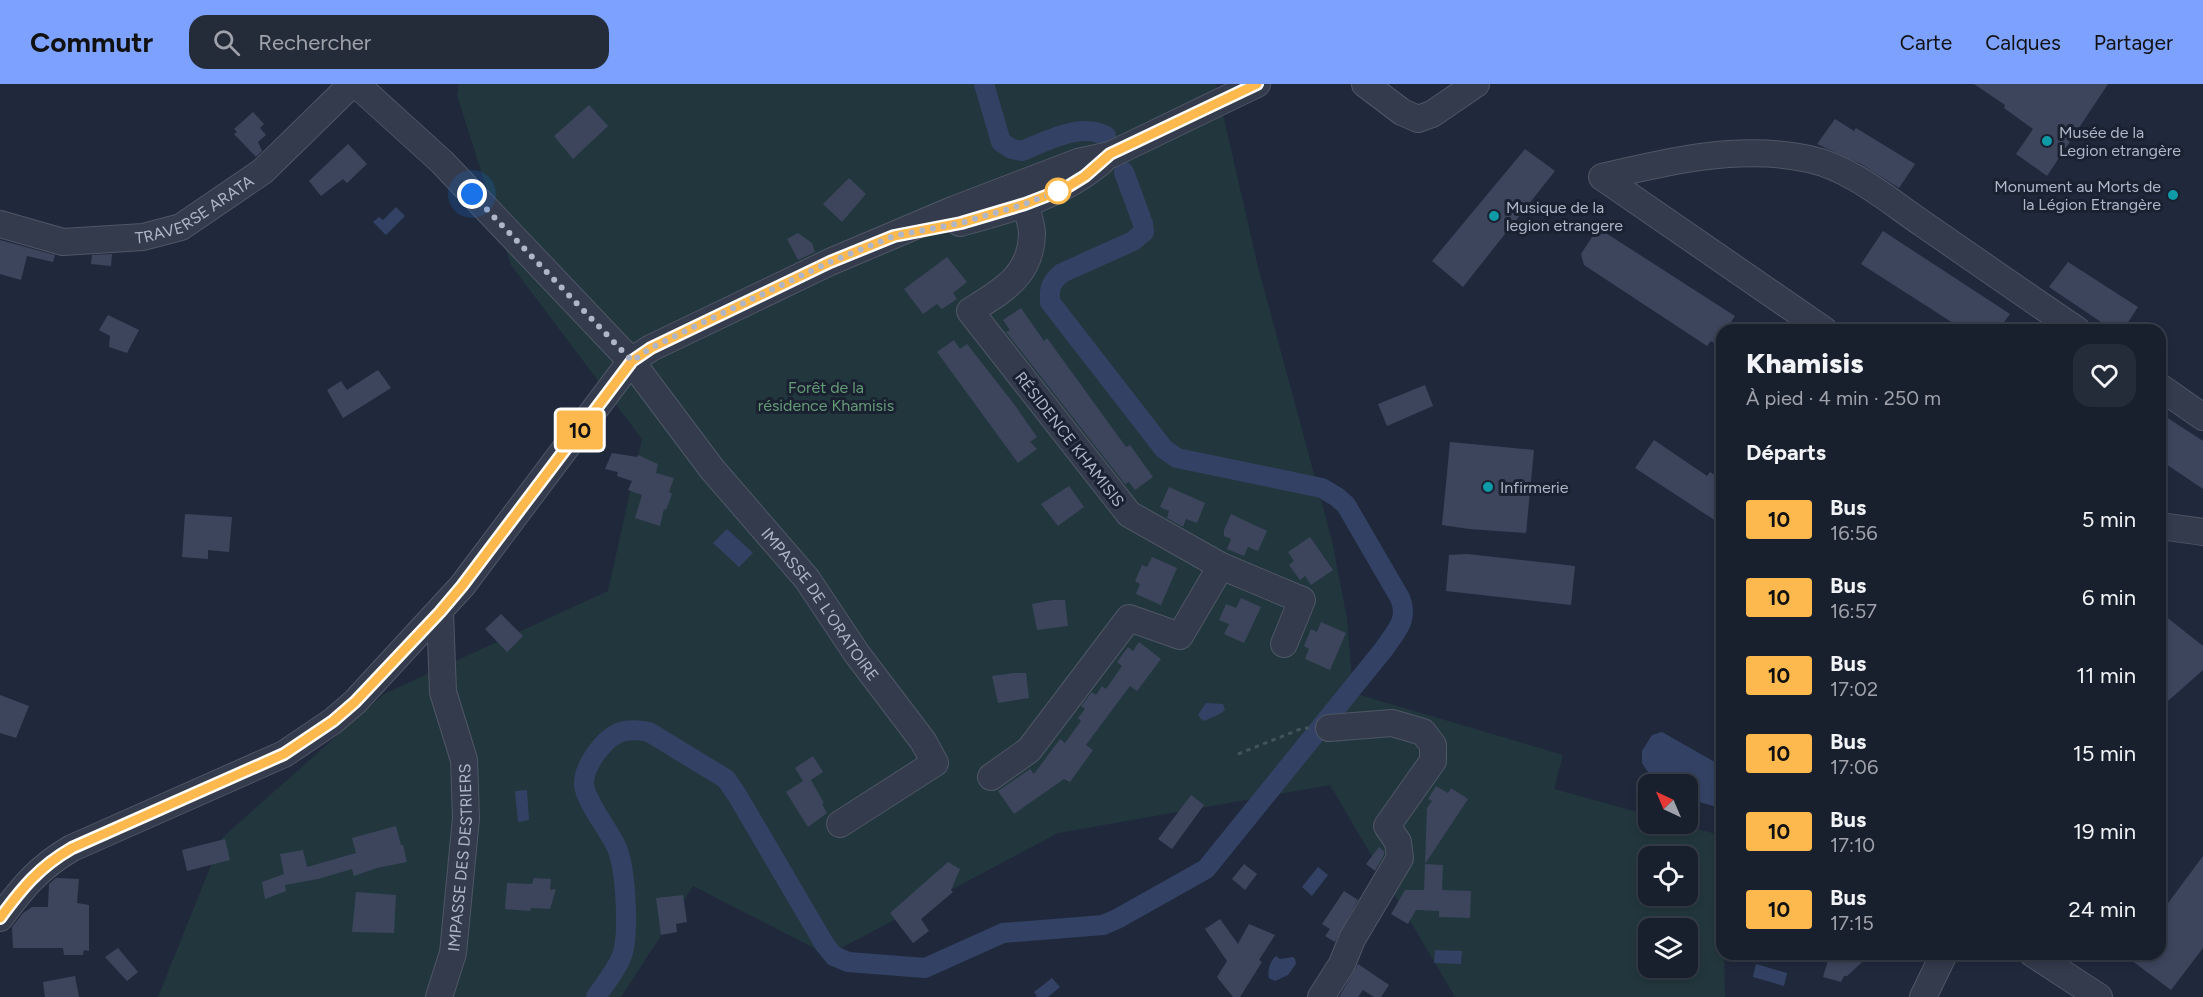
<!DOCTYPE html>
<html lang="fr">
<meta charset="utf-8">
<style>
body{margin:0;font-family:Figtree,sans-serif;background:#252c39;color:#f1f3f6;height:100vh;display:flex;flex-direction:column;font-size:22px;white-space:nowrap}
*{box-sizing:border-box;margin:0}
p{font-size:20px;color:#9fa2aa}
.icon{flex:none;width:33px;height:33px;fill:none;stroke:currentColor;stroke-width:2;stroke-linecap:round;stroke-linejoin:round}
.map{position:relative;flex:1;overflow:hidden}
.side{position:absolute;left:1716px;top:240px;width:450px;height:636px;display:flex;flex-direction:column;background:#181f2d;border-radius:18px;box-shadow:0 3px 9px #0003,0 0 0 2px #363d49}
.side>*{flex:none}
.badge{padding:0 12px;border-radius:4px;font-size:21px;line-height:39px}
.needle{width:39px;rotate:316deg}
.controls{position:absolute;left:1638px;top:690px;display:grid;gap:12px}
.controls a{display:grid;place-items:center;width:60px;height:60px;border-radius:12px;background:#181f2d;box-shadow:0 3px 9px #0003,0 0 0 2px #363d49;font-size:30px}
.you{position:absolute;width:30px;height:30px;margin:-15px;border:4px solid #fff;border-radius:50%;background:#1a73e8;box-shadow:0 0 0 9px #1a73e833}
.map>.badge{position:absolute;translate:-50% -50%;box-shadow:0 0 0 3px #fff}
h2{padding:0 30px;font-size:22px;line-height:54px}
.round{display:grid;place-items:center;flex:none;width:63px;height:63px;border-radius:18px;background:#252c39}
.headline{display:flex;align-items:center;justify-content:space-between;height:102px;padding:0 30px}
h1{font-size:28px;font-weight:800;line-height:45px}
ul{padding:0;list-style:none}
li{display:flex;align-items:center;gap:18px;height:78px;padding:0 30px}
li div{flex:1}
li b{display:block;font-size:22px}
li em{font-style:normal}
li .badge{min-width:66px;font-weight:700;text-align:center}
header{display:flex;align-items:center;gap:36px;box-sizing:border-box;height:84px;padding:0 30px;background:#7da1fe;color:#111}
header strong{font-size:28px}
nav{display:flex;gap:33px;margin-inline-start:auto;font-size:21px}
.search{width:420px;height:54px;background:#252c39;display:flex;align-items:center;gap:15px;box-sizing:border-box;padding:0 21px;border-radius:18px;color:#9fa2aa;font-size:22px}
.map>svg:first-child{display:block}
</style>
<header>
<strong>Commutr</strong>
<div class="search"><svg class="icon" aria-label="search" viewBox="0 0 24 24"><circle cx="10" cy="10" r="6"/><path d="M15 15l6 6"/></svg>Rechercher</div>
<nav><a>Carte</a><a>Calques</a><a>Partager</a></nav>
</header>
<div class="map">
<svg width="2203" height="913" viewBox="0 0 2203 913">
<rect width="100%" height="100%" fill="#20293c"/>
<path fill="#22373d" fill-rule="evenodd" d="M 459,0 L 1216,0 L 1258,183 L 1332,457 L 1347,535 L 1353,609 L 1563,671 L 1554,705 L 1648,731 L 1648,740 L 1679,740 L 1720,751 L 1722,870 L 1724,870 L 1725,913 L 1455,913 L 1330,701 L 1058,749 L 828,871 L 693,802 L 621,913 L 158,913 L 222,754 L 384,610 L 608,507 L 642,355 L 511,181 L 457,11 ZM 1648,772 L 1688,772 L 1688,812 L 1648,812 ZM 1648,844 L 1688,844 L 1688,884 L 1648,884 Z"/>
<g fill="#334264">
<polygon points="396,123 405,132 386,151 373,138 379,133 383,136"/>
<polygon points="727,445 753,469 739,483 713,459"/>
<path d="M 1206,619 L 1223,620 L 1225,626 C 1220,631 1212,633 1205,637 L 1201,635 L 1198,631 Z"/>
<polygon points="1662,648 1713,677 1722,688 1722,721 1717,723 1688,715 1688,700 1663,700 1648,688 1642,679 1642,667 1652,651"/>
<polygon points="527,706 529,736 518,738 515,707"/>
<polygon points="1318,783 1328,791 1312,812 1302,803"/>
<polygon points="1435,866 1462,867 1461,880 1434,879"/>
<path d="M 1276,872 L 1280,875 L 1293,873 L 1295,875 L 1296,880 L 1288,891 L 1275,897 L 1269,894 C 1267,887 1270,877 1276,872 Z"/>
<polygon points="1756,880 1787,889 1784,902 1753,893"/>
<polygon points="1052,894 1060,903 1048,913 1036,913 1037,912 1034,908"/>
</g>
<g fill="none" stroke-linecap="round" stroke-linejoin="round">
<g stroke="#334264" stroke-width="20">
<path d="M 984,0 L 1001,58 L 1012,65 L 1022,67 C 1047,57 1081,38 1106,52"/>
<path d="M 596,913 C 604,901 615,888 621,874 C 630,853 626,783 616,762 C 608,745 586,718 584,701 C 583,683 602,657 618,649 C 628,645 639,646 649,648 L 726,695 L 737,711 L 825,861 L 834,872 L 848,878 L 925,884 L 1003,849 L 1103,841 L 1117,835 L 1206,785 L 1384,565 C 1396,547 1409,536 1400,514 L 1346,421 L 1337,413 L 1322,404 L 1177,374 L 1164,365 L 1050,218 C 1049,204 1051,198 1062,189 L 1133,157 L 1144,148 L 1143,140 L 1124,88"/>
</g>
</g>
<g fill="#3c455c">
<polygon points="1974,0 2108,0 2047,92 2016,70 2033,45 2004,24 2005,21"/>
<polygon points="589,21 608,42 573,75 554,52"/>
<polygon points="253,28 264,40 260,44 266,51 258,58 262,67 256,73 234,50 237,48 234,45"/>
<polygon points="1835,35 1854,47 1856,44 1915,80 1899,104 1861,80 1817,60"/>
<polygon points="348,60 367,80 347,99 343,95 321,112 309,97"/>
<polygon points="1525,65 1555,87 1463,203 1432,177"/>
<polygon points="849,94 866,110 842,138 823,120"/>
<polygon points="1598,144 1735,232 1726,246 1722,246 1722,253 1717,261 1711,257 1707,262 1584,181 1581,170"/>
<polygon points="1883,147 2010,230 1998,246 1964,246 1861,180"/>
<polygon points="798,149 812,159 815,168 798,176 787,155"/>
<polygon points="0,156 55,171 53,178 27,172 21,196 0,190"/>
<polygon points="112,170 111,182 91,180 92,171"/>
<polygon points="947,173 967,198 953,209 957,215 942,225 937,220 923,230 904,205"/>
<polygon points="2068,178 2138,223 2123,246 2113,246 2049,203"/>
<polygon points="1021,224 1044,257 1047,254 1126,363 1130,361 1153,393 1135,406 1129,398 1125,400 1006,248 1010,246 1003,236"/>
<polygon points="108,231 139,246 127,269 109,263 110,252 99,246"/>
<polygon points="954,256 960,265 967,260 1014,320 1037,353 1030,358 1037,365 1018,379 937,268"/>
<polygon points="378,286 391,304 343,334 327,306 341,297 347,306"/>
<polygon points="1425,301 1433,322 1387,342 1378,320"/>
<polygon points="2160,329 2203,357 2203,405 2160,376"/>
<polygon points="1654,356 1707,392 1710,388 1722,396 1722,441 1635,384"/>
<polygon points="1450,358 1534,366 1526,449 1469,445 1442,441"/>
<polygon points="612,369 637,373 638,371 658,380 656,389 674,394 669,408 672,410 666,426 664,425 660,442 635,434 642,411 628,406 632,397 617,392 618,388 605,385"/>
<polygon points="1069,402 1084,423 1058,442 1041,420"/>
<polygon points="1169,403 1205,419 1197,439 1186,435 1183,443 1167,434 1169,427 1160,423"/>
<polygon points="185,430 232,433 229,468 208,466 208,475 182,473"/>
<polygon points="1231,430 1267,447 1258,467 1248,463 1244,472 1227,465 1231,455 1224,452 1224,446"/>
<polygon points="1310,453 1333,486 1311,501 1305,492 1300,496 1289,481 1294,477 1288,468"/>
<polygon points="1467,470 1575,482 1571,521 1446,507 1449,471"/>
<polygon points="1152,473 1177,484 1161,521 1136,510 1140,500 1135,497 1142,481 1147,483"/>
<polygon points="1241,514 1261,523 1244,559 1224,550 1229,540 1219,536 1226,520 1236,524"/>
<polygon points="1053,516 1065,516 1068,542 1037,546 1032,520"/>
<polygon points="2160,528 2203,562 2203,586 2168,617 2160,606"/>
<polygon points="501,530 523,552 507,568 485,545"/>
<polygon points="1321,538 1346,549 1330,586 1305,575 1309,565 1304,562 1311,545 1317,548"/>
<polygon points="1139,558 1161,575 1137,607 1130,602 1086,661 1093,666 1070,698 1064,695 1014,730 998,707 1030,685 1034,690 1060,655 1065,659 1081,637 1078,634 1085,625 1081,622 1092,608 1096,611 1102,602 1106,605 1122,582 1117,578 1128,563 1133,567"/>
<polygon points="1014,589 1026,589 1029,614 998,619 992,592"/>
<polygon points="0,611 29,622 16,654 0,649"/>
<polygon points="813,672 823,688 811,696 824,719 822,720 827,729 808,743 786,708 803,697 795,684"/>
<polygon points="1436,702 1448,709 1451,704 1468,715 1425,780 1427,724 1432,717 1428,715"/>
<polygon points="1191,711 1204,721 1172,765 1158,755"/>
<polygon points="396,742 401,761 403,761 407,778 377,784 354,792 352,785 318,795 285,801 286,807 265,815 262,798 284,790 280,770 303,766 307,783 356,769 352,754"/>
<polygon points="225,755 230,776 187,787 182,766"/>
<polygon points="1379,763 1384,767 1384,771 1375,787 1366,780"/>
<polygon points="2203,772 2203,864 2171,906 2123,870 2160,870 2160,830"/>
<polygon points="948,778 960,785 951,806 953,808 921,835 929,847 913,859 890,829"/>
<polygon points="1244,780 1257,790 1245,806 1232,795"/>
<polygon points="1425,780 1443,781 1442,806 1471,807 1470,834 1439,833 1439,827 1416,826 1408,840 1391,830 1405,806 1424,806"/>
<polygon points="56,794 79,795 77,819 89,821 89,867 84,866 83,871 64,871 63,864 13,864 12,843 23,829 32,823 48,823 49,800"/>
<polygon points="534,794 551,795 550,806 556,805 550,825 531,824 530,827 505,825 507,799 532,800"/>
<polygon points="1344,807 1358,816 1335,858 1325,852 1330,845 1322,840"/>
<polygon points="356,808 396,811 394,849 352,848"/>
<polygon points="683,811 687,838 676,840 677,848 661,851 656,814"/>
<polygon points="1220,835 1238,860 1249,840 1275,851 1259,876 1262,878 1240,913 1233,913 1217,893 1227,877 1205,845"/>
<polygon points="118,864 138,888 127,897 105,873"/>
<polygon points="1830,870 1871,870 1847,892 1844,892 1841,898 1823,893"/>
<polygon points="1358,880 1389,901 1381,913 1374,913 1363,906 1358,913 1339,913"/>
<polygon points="75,892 79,913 45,913 43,898"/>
</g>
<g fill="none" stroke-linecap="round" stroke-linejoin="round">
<defs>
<g id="minor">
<path id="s1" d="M 356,0 L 442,78 L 631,277 L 712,385 L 807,495 L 857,570 L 923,657 L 935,679 L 840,740"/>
<polyline points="1365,0 1402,28 1418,35 1432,30 1476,0"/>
<path d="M 960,139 C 1011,125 1059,113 1101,78"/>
<path id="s2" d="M 0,140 L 63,158 L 143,153 L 181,143 L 263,87 L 352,0"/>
<path d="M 1824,246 L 1602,93 C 1669,77 1740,60 1809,75 C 1851,84 1888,116 1923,140 C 1974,175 2025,211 2077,246"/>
<polyline points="2160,303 2203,333"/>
<polyline points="2160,442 2203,448"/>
<polyline points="1221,482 1302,516 1284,560"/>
<path d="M 991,693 L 1029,666 L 1129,534 L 1180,552 L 1221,482 L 1129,430 L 970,227 C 1002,207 1031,192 1032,150 C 1032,138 1025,121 1021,109"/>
<path d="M 0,834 C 22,804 39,783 72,764 L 284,670 L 333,637 L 355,618 L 462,502 L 631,277 L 651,264 L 830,178 L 955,125 L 1078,78 L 1110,71 L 1257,0"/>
<polyline points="2033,870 2099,913"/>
<path id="s3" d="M 439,913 L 453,869 L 466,734 L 464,676 L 443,608 L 440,528"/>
<polyline points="1321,913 1342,880 1352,855 1400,774 1398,758 1387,742 1433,677 1433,661 1423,648 1392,639 1329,644"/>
<polyline points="1923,913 1944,870"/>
</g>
</defs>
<use href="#minor" stroke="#4f5666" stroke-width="28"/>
<polyline stroke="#40545a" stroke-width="3" stroke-dasharray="4.5 4.5" stroke-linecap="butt" points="1238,670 1303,644 1309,644"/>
<use href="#minor" stroke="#343b4c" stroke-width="26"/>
</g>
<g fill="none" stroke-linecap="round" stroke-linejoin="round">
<defs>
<path id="line" d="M 0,834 C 22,804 39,783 72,764 L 284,670 L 333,637 L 355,618 L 440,528 L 462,502 L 632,277 L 651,264 L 830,178 L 894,152 L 961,139 L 1025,120 L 1064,105 L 1085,92 L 1110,70 L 1257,0"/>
</defs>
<use href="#line" stroke="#fff" stroke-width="14"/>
<use href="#line" stroke="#fdb94d" stroke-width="9"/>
<polyline stroke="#afb6c8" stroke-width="6" stroke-dasharray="0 10.8" points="472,110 632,277 651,264 704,238 830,178 894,152 961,139 1025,120 1058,107"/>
</g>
<g fill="#0f9aa8" stroke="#1a2130" stroke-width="2">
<circle cx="2047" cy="57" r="6"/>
<circle cx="2173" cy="111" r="6"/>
<circle cx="1494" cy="132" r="6"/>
<circle cx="1488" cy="403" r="6"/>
</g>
<circle fill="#fff" stroke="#fdb94d" stroke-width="3" cx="1058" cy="107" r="12"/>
<g text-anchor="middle" stroke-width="6" stroke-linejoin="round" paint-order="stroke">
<g font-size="16" fill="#afb6c8" stroke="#1a2130" text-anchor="start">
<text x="2059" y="54">Musée de la<tspan x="2059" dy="18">Legion etrangère</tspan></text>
<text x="2161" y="108" text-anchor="end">Monument au Morts de<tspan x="2161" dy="18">la Légion Etrangère</tspan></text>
<text x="1506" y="129">Musique de la<tspan x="1506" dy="18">legion etrangere</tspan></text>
<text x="1500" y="409">Infirmerie</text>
</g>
<g font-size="16" fill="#afb6c8" stroke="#1a2130">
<text dy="6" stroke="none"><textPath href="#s2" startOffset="204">TRAVERSE ARATA</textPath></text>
<text transform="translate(1070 355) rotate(52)" y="6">RÉSIDENCE KHAMISIS</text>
<text dy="6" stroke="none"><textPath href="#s1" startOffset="699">IMPASSE DE L'ORATOIRE</textPath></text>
<text dy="6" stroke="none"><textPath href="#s3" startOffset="142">IMPASSE DES DESTRIERS</textPath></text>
</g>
<g font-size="16" fill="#659a77" stroke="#1a2130">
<text x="826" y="309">Forêt de la<tspan x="826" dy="18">résidence Khamisis</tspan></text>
</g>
</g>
</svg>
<div class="controls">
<a><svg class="needle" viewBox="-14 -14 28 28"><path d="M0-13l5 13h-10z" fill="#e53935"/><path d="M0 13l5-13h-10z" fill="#9fa2aa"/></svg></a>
<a><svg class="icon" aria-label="locate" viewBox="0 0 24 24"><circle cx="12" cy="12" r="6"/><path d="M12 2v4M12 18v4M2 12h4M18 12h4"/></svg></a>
<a><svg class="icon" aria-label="layers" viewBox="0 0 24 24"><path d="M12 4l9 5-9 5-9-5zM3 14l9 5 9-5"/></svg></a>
</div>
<div class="you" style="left:472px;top:110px"></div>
<b class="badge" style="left:580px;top:346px;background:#fdb94d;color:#111">10</b>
<section class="side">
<div class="headline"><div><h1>Khamisis</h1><p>À pied · 4 min · 250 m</p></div><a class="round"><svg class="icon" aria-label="heart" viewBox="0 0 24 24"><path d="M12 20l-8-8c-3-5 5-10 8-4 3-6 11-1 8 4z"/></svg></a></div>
<h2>Départs</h2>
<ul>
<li><span class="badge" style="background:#fdb94d;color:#111">10</span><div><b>Bus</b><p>16:56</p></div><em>5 min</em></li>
<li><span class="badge" style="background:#fdb94d;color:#111">10</span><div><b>Bus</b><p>16:57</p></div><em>6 min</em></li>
<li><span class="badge" style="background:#fdb94d;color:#111">10</span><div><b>Bus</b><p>17:02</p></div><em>11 min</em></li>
<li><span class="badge" style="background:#fdb94d;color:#111">10</span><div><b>Bus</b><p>17:06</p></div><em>15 min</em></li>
<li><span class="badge" style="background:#fdb94d;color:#111">10</span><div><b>Bus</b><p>17:10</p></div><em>19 min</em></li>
<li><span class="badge" style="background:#fdb94d;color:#111">10</span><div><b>Bus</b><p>17:15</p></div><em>24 min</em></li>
</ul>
</section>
</div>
